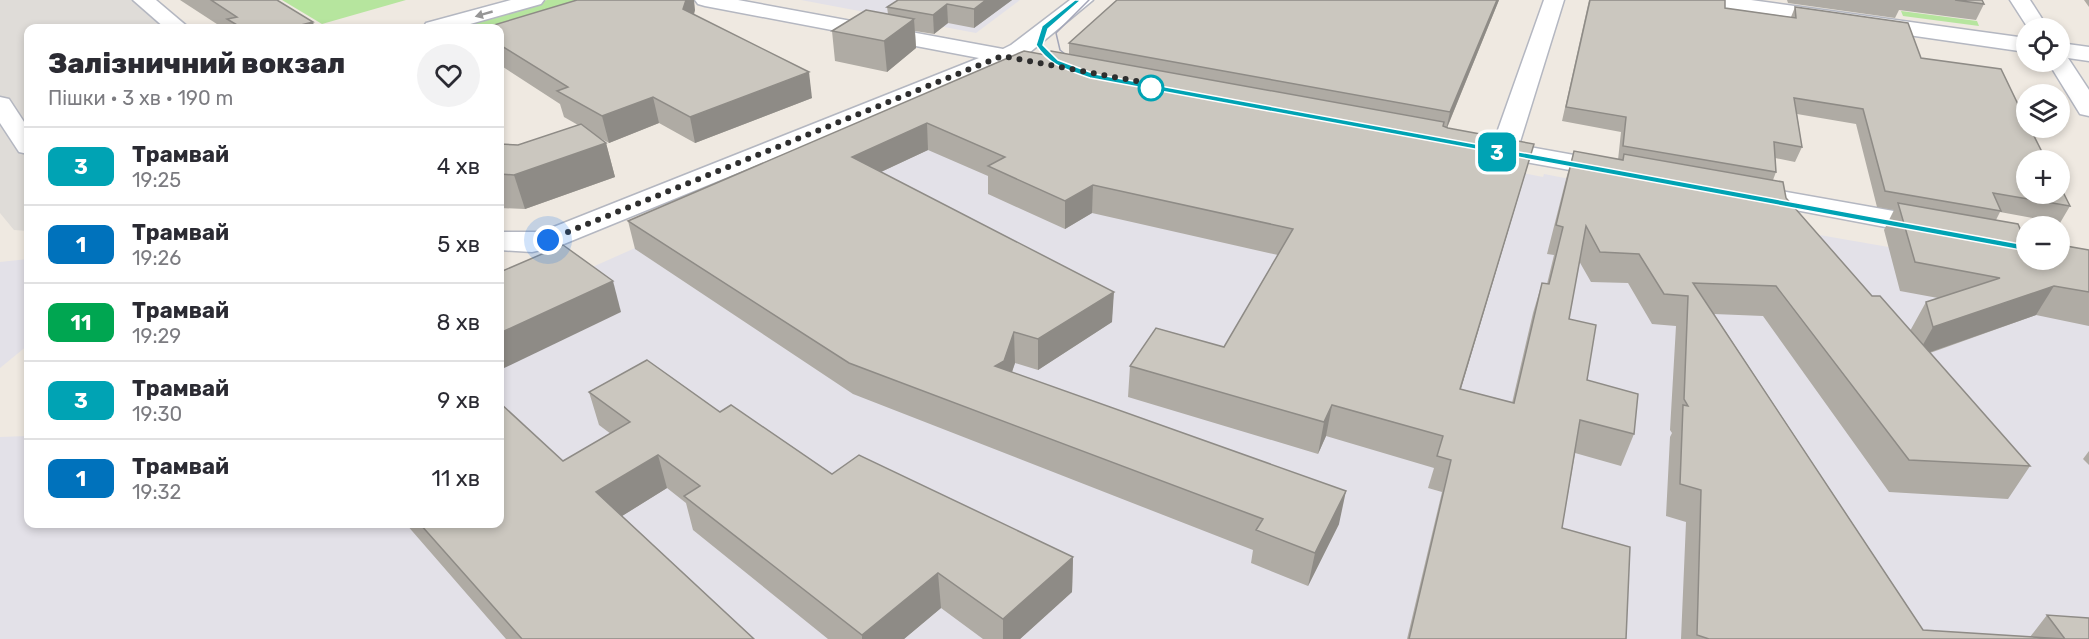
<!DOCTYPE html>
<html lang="uk">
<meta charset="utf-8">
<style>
body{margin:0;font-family:Rubik,sans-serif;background:#f2f2f3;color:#2b2b33;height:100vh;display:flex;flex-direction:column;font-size:22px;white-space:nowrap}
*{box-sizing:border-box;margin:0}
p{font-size:20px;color:#7c7c81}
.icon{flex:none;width:33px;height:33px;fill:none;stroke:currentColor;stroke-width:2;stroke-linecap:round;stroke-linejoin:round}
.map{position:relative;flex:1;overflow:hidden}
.sheet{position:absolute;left:24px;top:24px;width:480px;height:504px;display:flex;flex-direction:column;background:#fff;border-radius:12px;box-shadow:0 3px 9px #0003}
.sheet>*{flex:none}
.badge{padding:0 12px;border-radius:9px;font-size:21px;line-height:39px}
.fabs{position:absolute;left:2016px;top:18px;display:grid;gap:12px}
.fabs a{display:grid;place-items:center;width:54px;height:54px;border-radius:50%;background:#fff;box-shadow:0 3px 9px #0003;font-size:30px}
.you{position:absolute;width:30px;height:30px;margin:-15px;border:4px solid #fff;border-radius:50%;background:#1a73e8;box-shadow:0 0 0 9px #1a73e833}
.map>.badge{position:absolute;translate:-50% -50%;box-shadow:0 0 0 3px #fff}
.round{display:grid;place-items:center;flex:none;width:63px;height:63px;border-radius:32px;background:#f2f2f3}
.overview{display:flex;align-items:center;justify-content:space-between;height:102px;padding:0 24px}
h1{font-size:28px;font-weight:800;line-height:45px}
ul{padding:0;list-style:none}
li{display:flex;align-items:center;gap:18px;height:78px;padding:0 24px;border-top:2px solid #e1e1e2}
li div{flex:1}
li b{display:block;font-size:22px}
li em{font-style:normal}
li .badge{min-width:66px;font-weight:700;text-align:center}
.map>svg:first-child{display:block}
</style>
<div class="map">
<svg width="2089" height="639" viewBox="0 0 2089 639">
<rect width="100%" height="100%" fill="#efe9e1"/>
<g fill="#e3e1e8">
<polygon points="801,0 1020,0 976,33"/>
<polygon points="1025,75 1543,177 1544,174 1773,218 1774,227 2089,282 2089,639 0,639 0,437 28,436 28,524 500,524 500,308"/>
<polygon points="28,259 28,345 0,368 0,262"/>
</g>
<g fill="#b6e59e">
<polygon points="282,0 406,0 322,24"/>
<polygon points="547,0 612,0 500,28 449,28"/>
<polygon points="1901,11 1977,21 1979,26 1903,16"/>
</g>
<polygon fill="#dfdcd8" points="0,0 157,0 192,28 28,28 28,231 14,230 0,213"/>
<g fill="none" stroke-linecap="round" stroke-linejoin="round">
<defs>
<g id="minor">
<polygon points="133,0 156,0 189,28 165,28"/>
<polygon points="511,0 544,0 541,4 456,28 423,28 426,23"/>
<polygon points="695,0 738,0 1003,49 1011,45 1070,0 1093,0 1029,53 1062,60 1066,65 1062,70 1054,72 1007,63 559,246 532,252 500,250 500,232 541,232 979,58 705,6 698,4"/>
<polygon points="1544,0 1564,0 1519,145 1624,164 1628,170 1624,176 1614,178 1476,153 1472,147 1476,141 1494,141"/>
<polygon points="1697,0 1751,0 2026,38 2026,52 1707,6 1700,4"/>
<polygon points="2010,0 2030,0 2048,28 2028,28"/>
<polygon points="2060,43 2089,47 2089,61 2068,58 2089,90 2089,116 2080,114 2048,62 2060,62"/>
<polygon points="0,97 9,99 28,128 28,154 19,152 0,123"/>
<polygon points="1742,184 1933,218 1943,221 1948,227 1943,233 1933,236 1732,198 1728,192 1732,186"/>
</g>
</defs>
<use href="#minor" stroke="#b4b7c1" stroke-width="3"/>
<use href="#minor" fill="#fff" fill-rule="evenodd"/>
<g stroke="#a3a6b8" stroke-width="1.5">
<polyline points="1075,62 1060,50 1056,33 1089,0"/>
<polyline points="1059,64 1042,51 1039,40 1050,22 1077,0"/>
<polyline points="1515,156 1585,168"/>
<polyline points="1775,202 1904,225"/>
</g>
</g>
<g fill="#afaba4" fill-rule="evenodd">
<polygon points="180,0 277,0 315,28 223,28"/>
<polygon points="898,0 1012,0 974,28 948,23 934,34 915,31 916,48 887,72 835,61 832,31 888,14 887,7"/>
<path d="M 1499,0 L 1447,128 L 1526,171 L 1461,389 L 1512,403 L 1533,313 L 1542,283 L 1547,284 L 1554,255 L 1547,254 L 1566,179 L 1574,151 L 1618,160 L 1621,132 L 1562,121 L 1589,0 L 1725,0 L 1725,8 L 1791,17 L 1795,7 L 1921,58 L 2070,206 L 2060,223 L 2000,212 L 1996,220 L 2024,238 L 2089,250 L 2089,326 L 2036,315 L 1930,353 L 2030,466 L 2008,499 L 1889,492 L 1763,316 L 1714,314 L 1923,630 L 2030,637 L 2047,615 L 2089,639 L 1681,639 L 1686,522 L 1666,516 L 1670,437 L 1672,433 L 1670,430 L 1676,326 L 1652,324 L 1628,283 L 1591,282 L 1579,261 L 1569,319 L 1587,380 L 1634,434 L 1621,466 L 1575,453 L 1562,528 L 1626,639 L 1407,639 L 1442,492 L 1428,488 L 1434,468 L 1326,436 L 1318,454 L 1128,397 L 1130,366 L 1224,347 L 1278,255 L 1092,213 L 1065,229 L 988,194 L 988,176 L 928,150 L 881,172 L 1112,322 L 1038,370 L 1015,363 L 1012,372 L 1339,524 L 1308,586 L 1251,563 L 1253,550 L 853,394 L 635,249 L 628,221 L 1046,55 L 1069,54 L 1069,43 ZM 1797,114 L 1856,124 L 1877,207 L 1894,210 L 1884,230 L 1900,291 L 1938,298 L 1926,302 L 1910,331 L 1872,296 L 1786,198 L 1773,180 L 1776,172 L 1775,158 L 1795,162 L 1802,147 Z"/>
<polygon points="1787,0 1982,0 1984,4 1976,20 1899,10 1895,18 1788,3"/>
<polygon points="2084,0 2089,0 2089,7"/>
<polygon points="695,10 694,15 812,98 695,143 659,123 609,143 598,137 606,143 615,177 525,209 500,208 500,144 518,145 578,125 564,117 560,104 500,65 500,28"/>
<polygon points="589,392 720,412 832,474 1073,557 1072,592 1020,639 983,639 941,608 904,639 828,639 693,530 686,503 667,488 622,516 754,639 506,639 406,524 500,524 563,461 611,434 599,425"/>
<polygon points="2089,451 2089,465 2083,459"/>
</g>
<g fill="#8e8b86">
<polygon points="686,0 694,0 695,10 687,33 683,9"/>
<polygon points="986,0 1012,0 974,28 974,9"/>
<polygon points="1497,0 1499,0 1446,130 1450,112"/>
<polygon points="947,4 948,23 934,34 933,15"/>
<polygon points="914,19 916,48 887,72 884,41"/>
<polygon points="313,22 315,28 289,28"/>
<polygon points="809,72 812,98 695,143 690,117"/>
<polygon points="653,97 659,123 609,143 602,116"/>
<polygon points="927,123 928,150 855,184 852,157"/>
<polygon points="606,143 615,177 525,209 514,175"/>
<polygon points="1534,144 1526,171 1451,421 1460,389"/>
<polygon points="1093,185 1092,213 1065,229 1065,201"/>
<polygon points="613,281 621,312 500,370 500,333"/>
<polygon points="2054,286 2036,315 1916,357 1933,327"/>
<polygon points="1114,292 1112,322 1038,370 1038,339"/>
<polygon points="1014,332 1015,363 1005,392 995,366"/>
<polygon points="1332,405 1326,436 1318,454 1324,422"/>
<polygon points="658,455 667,488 606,526 596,492"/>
<polygon points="1346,491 1339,524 1308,586 1315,553"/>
<polygon points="1073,557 1072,592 1020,639 1003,639 1003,619"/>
<polygon points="938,573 941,608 904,639 862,639 862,635"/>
</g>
<g fill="#cbc7bf" stroke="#8e8b86" stroke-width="1.5">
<polygon points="211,0 277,0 313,22 289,28 242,28 227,19 237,17"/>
<polygon points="577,0 686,0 683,9 809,72 690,117 653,97 602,116 557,91 568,87 500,45 500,28 484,28"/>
<polygon points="898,0 986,0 974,9 947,4 933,15 887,7"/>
<polygon points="1117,0 1497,0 1450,112 1069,43"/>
<polygon points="1590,0 1725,0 1725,8 1796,18 1795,7 1908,23 1921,58 2001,69 2026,121 2026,128 2030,128 2046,160 2026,160 2026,194 2060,194 2060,186 2070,206 1993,193 2001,211 1885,191 1863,109 1794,98 1802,147 1774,142 1776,172 1623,146 1626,117 1566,107"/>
<polygon points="1955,0 1982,0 1984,4"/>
<polygon points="866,10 914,19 884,41 832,31"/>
<polygon points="1024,51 1046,55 1051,51 1444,122 1443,126 1448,128 1534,144 1460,389 1514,403 1542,283 1549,284 1563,227 1556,225 1574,151 1623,160 1624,154 1783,182 1786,198 1872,296 1880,296 2030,466 1909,460 1776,286 1693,283 1923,630 2065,639 2047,615 2089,618 2089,639 1709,639 1697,635 1701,490 1680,484 1683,405 1688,406 1684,399 1688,296 1664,294 1639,254 1600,252 1586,226 1569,319 1596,325 1587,380 1638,394 1634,434 1580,420 1562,528 1630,547 1626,639 1409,639 1451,460 1437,456 1443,436 1332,405 1324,422 1130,366 1156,328 1224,347 1293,229 1093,185 1065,201 988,166 1005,157 927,123 852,157 1114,292 1038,339 1014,332 1004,361 995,366 1346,491 1315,553 1256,530 1263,519 849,363 628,221"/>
<polygon points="581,124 606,143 514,175 500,174 500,144 518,145"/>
<polygon points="1898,203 2018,224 2024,238 2026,238 2026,260 2060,260 2060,245 2089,250 2089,292 2054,286 1933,327 1926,302 2000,278 1915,262"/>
<polygon points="563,245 613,281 500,333 500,272"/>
<polygon points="647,360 720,412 731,405 832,474 859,455 1073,557 1003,619 938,573 862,635 684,496 700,486 658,455 596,492 754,639 522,639 420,524 500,524 500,403 563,461 630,422 589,392"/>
</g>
<defs><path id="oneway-solid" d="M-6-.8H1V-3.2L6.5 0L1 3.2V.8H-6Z" transform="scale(1.5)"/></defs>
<use fill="#969696" href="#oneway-solid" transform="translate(484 14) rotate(164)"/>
<path fill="#00a3b4" stroke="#fff" stroke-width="1.5" d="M 1075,0 L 1081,0 L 1048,29 L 1043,45 L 1058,60 L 1095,74 L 2026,245 L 2032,248 L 2026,251 L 1090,78 C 1068,70 1049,66 1036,45 L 1042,26 Z"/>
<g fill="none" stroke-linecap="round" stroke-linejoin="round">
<polyline stroke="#2e2e2e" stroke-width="6" stroke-dasharray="0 10.8" points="548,240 1002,56 1157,85 1151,88"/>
</g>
<circle fill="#fff" stroke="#00a3b4" stroke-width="3" cx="1151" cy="88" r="12"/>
</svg>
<div class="fabs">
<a><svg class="icon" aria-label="locate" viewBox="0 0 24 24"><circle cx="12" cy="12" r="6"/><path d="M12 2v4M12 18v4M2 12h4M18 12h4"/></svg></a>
<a><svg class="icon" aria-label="layers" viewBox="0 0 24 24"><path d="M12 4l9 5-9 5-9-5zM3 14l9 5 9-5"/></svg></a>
<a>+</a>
<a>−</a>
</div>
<div class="you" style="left:548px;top:240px"></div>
<b class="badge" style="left:1497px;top:152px;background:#00a3b4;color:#fff">3</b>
<section class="sheet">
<div class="overview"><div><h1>Залізничний вокзал</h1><p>Пішки · 3 хв · 190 m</p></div><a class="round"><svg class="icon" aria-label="heart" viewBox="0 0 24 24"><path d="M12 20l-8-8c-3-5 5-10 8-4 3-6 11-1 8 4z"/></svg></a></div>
<ul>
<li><span class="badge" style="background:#00a3b4;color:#fff">3</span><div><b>Трамвай</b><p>19:25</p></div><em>4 хв</em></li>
<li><span class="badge" style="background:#0072bc;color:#fff">1</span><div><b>Трамвай</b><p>19:26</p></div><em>5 хв</em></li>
<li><span class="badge" style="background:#00a651;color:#fff">11</span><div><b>Трамвай</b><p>19:29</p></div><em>8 хв</em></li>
<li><span class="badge" style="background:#00a3b4;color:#fff">3</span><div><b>Трамвай</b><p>19:30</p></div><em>9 хв</em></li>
<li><span class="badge" style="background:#0072bc;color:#fff">1</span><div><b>Трамвай</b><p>19:32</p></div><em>11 хв</em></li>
</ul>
</section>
</div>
